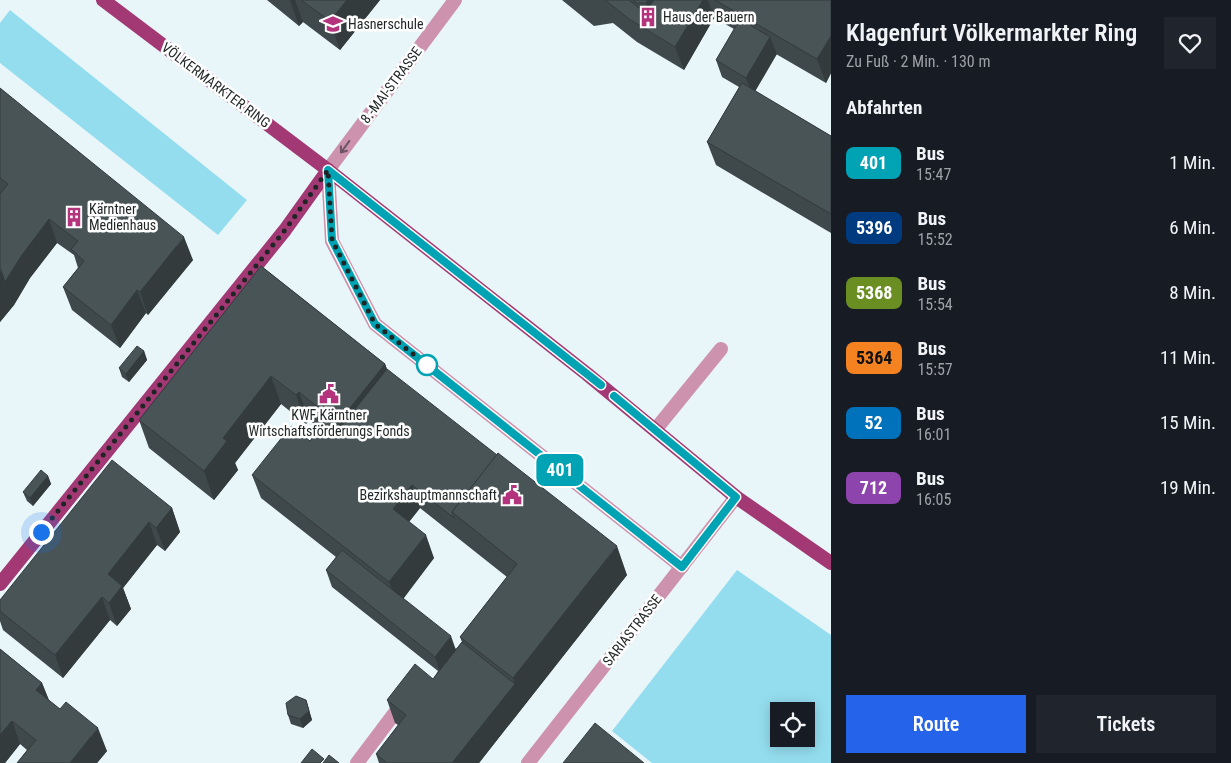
<!DOCTYPE html>
<html lang="de">
<meta charset="utf-8">
<style>
body{margin:0;font-family:"Roboto Condensed",sans-serif;background:#20242c;color:#f1f3f6;height:100vh;display:flex;flex-direction:column;font-size:19px;white-space:nowrap}
*{box-sizing:border-box;margin:0}
p{font-size:16px;color:#9ea1a6}
.icon{flex:none;width:28px;height:28px;fill:none;stroke:currentColor;stroke-width:2;stroke-linecap:round;stroke-linejoin:round}
.map{position:relative;flex:1;overflow:hidden}
.side{display:flex;flex-direction:column;background:#171b24;width:400px}
.side>*{flex:none}
.badge{padding:0 10px;border-radius:8px;font-size:18px;line-height:32px}
.controls{position:absolute;left:770px;top:702px;display:grid;gap:10px}
.controls a{display:grid;place-items:center;width:45px;height:45px;border-radius:0px;background:#171b24;box-shadow:0 2px 12px #0003;font-size:25px}
.you{position:absolute;width:25px;height:25px;margin:-12px;border:4px solid #fff;border-radius:50%;background:#1a73e8;box-shadow:0 0 0 8px #1a73e833}
.map>.badge{position:absolute;translate:-50% -50%;box-shadow:0 0 0 2px #fff}
h2{padding:0 15px;font-size:19px;line-height:45px}
.round{display:grid;place-items:center;flex:none;width:52px;height:52px;border-radius:0px;background:#20242c}
.summary{display:flex;align-items:center;justify-content:space-between;height:85px;padding:0 15px}
h1{font-size:24px;font-weight:600;line-height:38px}
.action{display:flex;gap:10px;margin-top:auto;padding:10px 15px}
.action a{flex:1;height:58px;border-radius:0px;background:#2563eb;color:#fff;font-size:20px;font-weight:600;line-height:58px;text-align:center}
.action a+a{background:#20242c;color:#f1f3f6}
ul{padding:0;list-style:none}
li{display:flex;align-items:center;gap:15px;height:65px;padding:0 15px}
li div{flex:1}
li b{display:block;font-size:19px}
li em{font-style:normal}
li .badge{min-width:55px;font-weight:700;text-align:center}
main{display:flex;flex:1;min-height:0}
.map>svg:first-child{display:block}
</style>
<main>
<div class="map">
<svg width="831" height="763" viewBox="0 0 831 763">
<rect width="100%" height="100%" fill="#e9f6f9"/>
<g fill="#94ddef" fill-rule="evenodd">
<polygon points="10,10 247,200 218,235 0,63 0,23"/>
<path d="M 737,570 L 831,635 L 831,763 L 652,763 L 612,731 ZM 806,711 L 806,739 L 779,739 L 779,711 Z"/>
</g>
<g fill="none" stroke-linecap="round" stroke-linejoin="round">
<g stroke="#cd92ae" stroke-width="14">
<polyline points="328,170 332,241 375,324 682,567"/>
<polyline points="655,430 721,349"/>
<polyline points="357,763 403,702"/>
</g>
<g stroke="#cd92ae" stroke-width="14">
<polyline points="328,170 455,0"/>
<polyline points="528,763 736,497"/>
</g>
<g stroke="#a33974" stroke-width="14">
<polyline points="103,0 328,170 587,374 736,497 831,563"/>
<polyline points="0,584 285,230 328,170"/>
</g>
</g>
<g fill="#3f484b" fill-rule="evenodd">
<polygon points="267,0 380,0 340,50 303,22 299,26"/>
<polygon points="562,0 831,0 831,73 826,83 776,54 755,91 831,136 831,233 716,165 707,142 739,87 722,77 716,60 734,29 714,18 684,70 637,42 613,23 594,26"/>
<polygon points="0,88 193,260 148,315 146,313 120,348 72,310 63,287 78,268 74,255 57,243 30,278 14,305 0,322"/>
<path d="M 261,266 L 385,364 L 387,369 L 627,575 L 479,763 L 379,763 L 376,754 L 398,725 L 395,723 L 387,700 L 433,679 L 438,671 L 332,587 L 326,570 L 336,557 L 261,498 L 252,475 L 310,441 L 319,428 L 309,420 L 306,424 L 281,404 L 235,463 L 238,470 L 214,500 L 149,448 L 139,420 ZM 420,508 L 507,577 L 460,637 L 462,642 L 456,649 L 403,598 L 434,558 L 409,522 Z"/>
<polygon points="144,351 147,360 129,382 122,377 119,368"/>
<polygon points="48,476 51,484 33,506 27,501 23,492"/>
<polygon points="172,508 180,532 165,551 157,545 123,588 131,609 117,626 110,620 63,678 3,630 0,621 0,600"/>
<polygon points="0,649 42,683 49,700 107,751 97,763 17,763 27,750 20,744 5,763 0,763"/>
<polygon points="306,700 312,720 303,728 291,724 288,715"/>
</g>
<g fill="#333b3d">
<polygon points="290,0 295,0 303,22 299,26"/>
<polygon points="347,0 380,0 340,50 330,21"/>
<polygon points="648,0 681,0 657,31 646,3"/>
<polygon points="703,0 708,0 714,18 684,70 675,47"/>
<polygon points="831,36 831,73 826,83 817,59"/>
<polygon points="770,37 777,54 753,95 746,78"/>
<polygon points="49,219 57,243 30,278 14,305 0,322 0,272 22,255"/>
<polygon points="184,237 193,260 148,315 140,292"/>
<polygon points="137,290 146,313 120,348 111,325"/>
<polygon points="144,351 147,360 129,382 126,374"/>
<polygon points="385,364 395,392 348,451 338,423"/>
<polygon points="271,376 281,404 235,463 238,470 214,500 204,471 223,438"/>
<polygon points="299,392 309,420 306,424 296,395"/>
<polygon points="48,476 51,484 33,506 30,498"/>
<polygon points="412,485 420,508 401,532 393,509"/>
<polygon points="172,508 180,532 165,551 156,528"/>
<polygon points="149,522 157,545 123,588 131,609 117,626 109,603 108,574"/>
<polygon points="426,535 434,558 398,606 389,582"/>
<polygon points="617,546 627,575 479,763 452,763 515,684 513,678"/>
<polygon points="102,597 110,620 63,678 55,655"/>
<polygon points="451,636 457,653 441,674 435,657"/>
<polygon points="42,683 51,706 36,690"/>
<polygon points="306,700 312,720 303,728 300,719"/>
<polygon points="12,721 20,744 5,763 0,763 0,735"/>
<polygon points="98,728 107,751 97,763 70,763"/>
</g>
<g fill="#495457" stroke="#333b3d">
<polygon points="301,0 347,0 330,21"/>
<polygon points="605,0 629,0 639,8 648,8 654,0 703,0 675,47 629,19"/>
<polygon points="633,0 648,0 646,3 637,3"/>
<polygon points="715,0 831,0 831,36 817,59"/>
<polygon points="740,19 770,37 746,78 716,60"/>
<polygon points="742,83 831,136 831,214 707,142"/>
<polygon points="0,88 184,237 140,292 137,290 111,325 63,287 84,261 71,249 78,241 49,219 22,255 5,282 1,270 0,269 0,194 8,184 0,178"/>
<polygon points="261,266 385,364 338,423 299,392 296,395 271,376 223,438 227,441 204,471 139,420"/>
<polygon points="137,346 144,351 126,374 119,368"/>
<polygon points="387,369 497,455 452,512 454,518 412,485 393,509 426,535 389,582 252,475 291,426 310,441 327,418 340,428"/>
<polygon points="498,453 617,546 513,678 460,637 517,564 452,512"/>
<polygon points="112,460 172,508 156,528 149,522 108,574 122,586 109,603 102,597 55,655 0,611 0,600"/>
<polygon points="41,470 48,476 30,498 23,492"/>
<polygon points="342,550 451,636 435,657 326,570"/>
<polygon points="462,642 515,684 452,763 387,763 376,754 406,715 387,700 415,664 433,679"/>
<polygon points="0,649 42,683 36,690 60,709 66,702 98,728 70,763 17,763 36,740 12,721 0,735"/>
<polygon points="296,696 306,700 309,711 300,719 288,715 286,703"/>
<polygon points="595,723 644,763 563,763"/>
<polygon points="312,749 324,759 320,763 301,763"/>
<polygon points="329,755 339,763 323,763"/>
</g>
<defs><path id="oneway-shaft" d="M-6 0H5M1.5-3L5.5 0L1.5 3" fill="none" stroke-width="1.6" stroke-linecap="round" stroke-linejoin="round" transform="scale(1.25)"/></defs>
<use stroke="#6d5663" href="#oneway-shaft" transform="translate(345 147) rotate(126)"/>
<g fill="none" stroke-linecap="round" stroke-linejoin="round">
<defs>
<polyline id="line" points="601,385 328,170 332,240 375,324 682,567 736,497 614,396"/>
</defs>
<use href="#line" stroke="#fff" stroke-width="11"/>
<use href="#line" stroke="#00a3b4" stroke-width="8"/>
<polyline stroke="#1f2425" stroke-width="5" stroke-dasharray="0 9" points="41,532 285,230 328,170 332,240 375,324 427,365"/>
</g>
<defs>
<symbol id="building-bare" viewBox="-9 -9 18 18"><path d="M-4-6H4V6H1V3H-1V6H-4ZM-2.5-4.3h1.7v1.8h-1.7ZM.8-4.3h1.7v1.8H.8ZM-2.5-1h1.7V.8h-1.7ZM.8-1h1.7V.8H.8Z" fill="#b4337d" stroke="#fff" stroke-width="2.5" paint-order="stroke"/></symbol>
<symbol id="school-bare" viewBox="-9 -9 18 18"><path d="M0-5L7-2L0 1L-7-2ZM-4 1L0 2.5L4 1V4Q0 6-4 4Z" fill="#b4337d" stroke="#fff" stroke-width="2.5" paint-order="stroke"/></symbol>
<symbol id="civic-bare" viewBox="-9 -9 18 18"><path d="M-.6-6.5H3V-4.5H.6V-3L4-1V1h2V6H-6V1h2V-1L-.6-3ZM-1.2 2.5V6h2.4V2.5Z" fill="#b4337d" stroke="#fff" stroke-width="2.5" paint-order="stroke"/></symbol>
</defs>
<g fill-rule="evenodd">
<use href="#building-bare" x="634" y="3" width="28" height="28"/>
<use href="#school-bare" x="319" y="10" width="28" height="28"/>
<use href="#building-bare" x="60" y="203" width="28" height="28"/>
<use href="#civic-bare" x="315" y="380" width="28" height="28"/>
<use href="#civic-bare" x="498" y="481" width="28" height="28"/>
</g>
<circle fill="#fff" stroke="#00a3b4" stroke-width="2.5" cx="427" cy="365" r="10"/>
<g text-anchor="middle" stroke-width="5" stroke-linejoin="round" paint-order="stroke">
<g font-size="14" fill="#1f2425" stroke="#fff" text-anchor="start">
<text x="663" y="22">Haus der Bauern</text>
<text x="348" y="29">Hasnerschule</text>
<text x="89" y="214">Kärntner<tspan x="89" dy="16">Medienhaus</tspan></text>
<text x="329" y="420" text-anchor="middle">KWF Kärntner<tspan x="329" dy="16">Wirtschaftsförderungs Fonds</tspan></text>
<text x="497" y="500" text-anchor="end">Bezirkshauptmannschaft</text>
</g>
<g font-size="14" fill="#1f2425" stroke="#fff">
<text transform="translate(216 85) rotate(37)" y="5">VÖLKERMARKTER RING</text>
<text transform="translate(391 85) rotate(-53)" y="5">8.-MAI-STRASSE</text>
<text transform="translate(632 630) rotate(-52)" y="5">SARIASTRASSE</text>
</g>
</g>
</svg>
<div class="controls">
<a><svg class="icon" aria-label="locate" viewBox="0 0 24 24"><circle cx="12" cy="12" r="6"/><path d="M12 2v4M12 18v4M2 12h4M18 12h4"/></svg></a>
</div>
<div class="you" style="left:41px;top:532px"></div>
<b class="badge" style="left:560px;top:470px;background:#00a3b4;color:#fff">401</b>
</div>
<section class="side">
<div class="summary"><div><h1>Klagenfurt Völkermarkter Ring</h1><p>Zu Fuß · 2 Min. · 130 m</p></div><a class="round"><svg class="icon" aria-label="heart" viewBox="0 0 24 24"><path d="M12 20l-8-8c-3-5 5-10 8-4 3-6 11-1 8 4z"/></svg></a></div>
<h2>Abfahrten</h2>
<ul>
<li><span class="badge" style="background:#00a3b4;color:#fff">401</span><div><b>Bus</b><p>15:47</p></div><em>1 Min.</em></li>
<li><span class="badge" style="background:#003b80;color:#fff">5396</span><div><b>Bus</b><p>15:52</p></div><em>6 Min.</em></li>
<li><span class="badge" style="background:#6b8e23;color:#fff">5368</span><div><b>Bus</b><p>15:54</p></div><em>8 Min.</em></li>
<li><span class="badge" style="background:#f58220;color:#111">5364</span><div><b>Bus</b><p>15:57</p></div><em>11 Min.</em></li>
<li><span class="badge" style="background:#0072bc;color:#fff">52</span><div><b>Bus</b><p>16:01</p></div><em>15 Min.</em></li>
<li><span class="badge" style="background:#8e44ad;color:#fff">712</span><div><b>Bus</b><p>16:05</p></div><em>19 Min.</em></li>
</ul>
<div class="action"><a>Route</a><a>Tickets</a></div>
</section>
</main>
